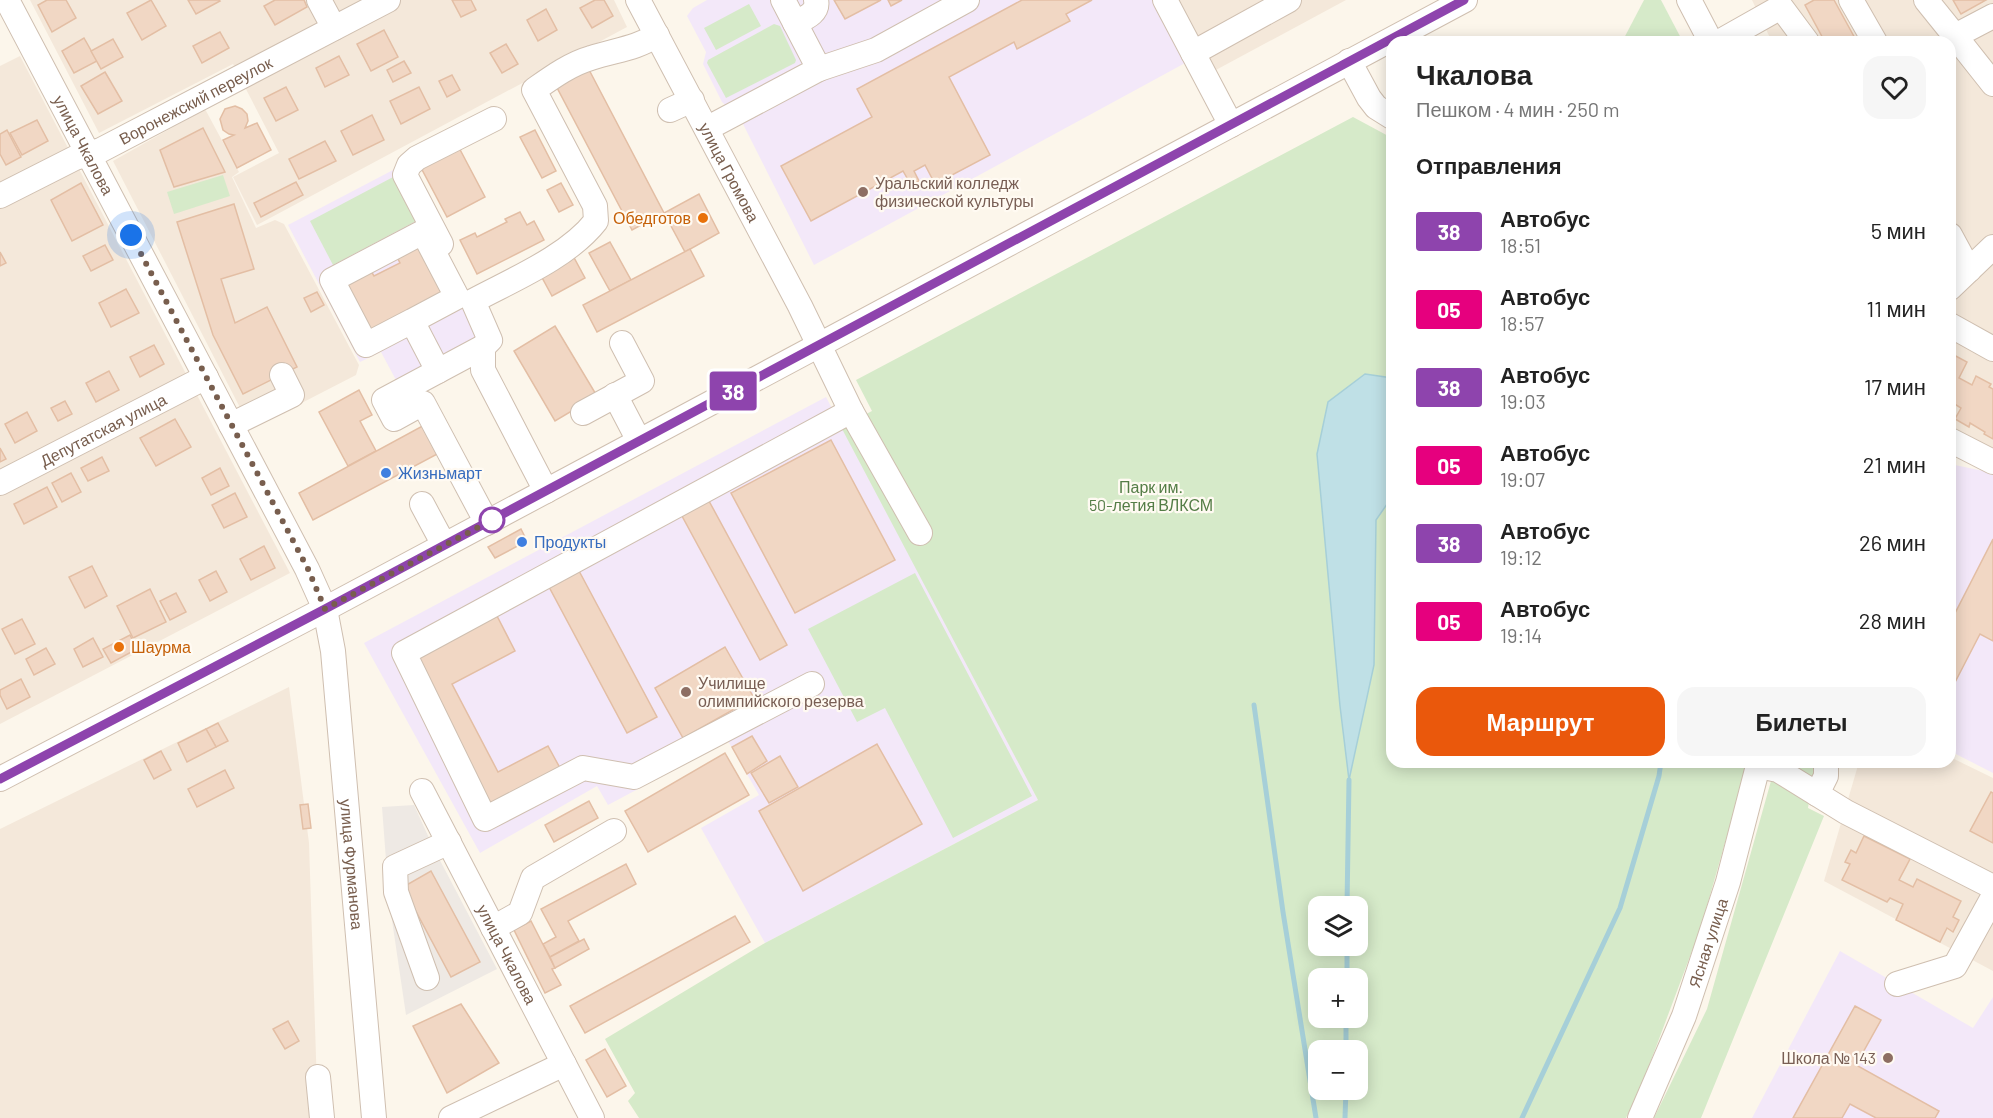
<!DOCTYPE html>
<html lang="ru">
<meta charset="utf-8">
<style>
body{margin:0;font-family:Barlow,sans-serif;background:#f6f6f6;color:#222;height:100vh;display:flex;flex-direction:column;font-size:22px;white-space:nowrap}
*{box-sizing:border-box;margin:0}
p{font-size:20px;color:#767676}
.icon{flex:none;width:33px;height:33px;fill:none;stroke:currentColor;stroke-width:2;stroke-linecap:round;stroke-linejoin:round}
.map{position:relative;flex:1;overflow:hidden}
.panel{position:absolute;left:1386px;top:36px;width:570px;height:732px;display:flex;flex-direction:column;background:#fff;border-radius:18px;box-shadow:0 3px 15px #0003}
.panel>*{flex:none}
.badge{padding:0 12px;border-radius:4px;font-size:21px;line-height:39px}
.fabs{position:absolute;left:1308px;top:896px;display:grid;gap:12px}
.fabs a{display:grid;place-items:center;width:60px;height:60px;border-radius:12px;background:#fff;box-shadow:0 3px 15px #0003;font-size:30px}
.you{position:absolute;width:30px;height:30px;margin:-15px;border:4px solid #fff;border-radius:50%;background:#1a73e8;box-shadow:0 0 0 9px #1a73e833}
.map>.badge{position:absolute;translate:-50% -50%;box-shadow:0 0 0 3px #fff}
h2{padding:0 30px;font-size:22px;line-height:54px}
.round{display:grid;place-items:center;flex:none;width:63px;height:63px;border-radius:18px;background:#f6f6f6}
.headline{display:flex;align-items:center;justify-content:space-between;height:102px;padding:0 30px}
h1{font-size:28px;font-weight:600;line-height:45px}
.primary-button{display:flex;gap:12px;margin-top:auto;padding:12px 30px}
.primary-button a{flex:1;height:69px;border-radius:18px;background:#ea580c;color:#fff;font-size:24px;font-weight:600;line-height:69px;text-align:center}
.primary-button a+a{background:#f6f6f6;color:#222}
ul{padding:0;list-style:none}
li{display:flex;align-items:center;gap:18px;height:78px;padding:0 30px}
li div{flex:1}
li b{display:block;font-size:22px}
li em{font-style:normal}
li .badge{min-width:66px;font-weight:700;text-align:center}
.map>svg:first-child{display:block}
</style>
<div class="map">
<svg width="1993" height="1118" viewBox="0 0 1993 1118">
<rect width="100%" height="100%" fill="#fcf6eb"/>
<g fill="#f4e8da">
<polygon points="30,0 614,0 627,27 257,225 233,177 279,153 233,64 99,133"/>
<polygon points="1160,0 1346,0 1201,78"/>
<polygon points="1752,0 1993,0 1993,460 1950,449 1950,42 1772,42"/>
<polygon points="20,56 290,573 0,724 0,66"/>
<polygon points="205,109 239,172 232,177 256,228 275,220 284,224 359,365 356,375 251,429 113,161"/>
<polygon points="289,687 309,843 318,1118 0,1118 0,829"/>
<polygon points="1950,757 1993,778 1993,971 1824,881 1859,762 1950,762"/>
</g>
<polygon fill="#eee9e4" points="414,805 434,849 497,969 406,1015 389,900 382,807"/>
<g fill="#f3e8f9">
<polygon points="707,0 1154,0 1187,62 814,265 741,120 722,102 703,64 706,52 687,16 693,8"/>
<polygon points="395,169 482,335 396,380 381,352 360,362 288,225"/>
<polygon points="826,397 1038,800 765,943 701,828 759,795 728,741 608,805 597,786 480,853 364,643"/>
<polygon points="1950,464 1993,473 1993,773 1950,751"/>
<polygon points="1840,951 1973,1028 1993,997 1993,1118 1752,1118"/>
</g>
<g fill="#d6eac9" fill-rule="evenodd">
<polygon points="1644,0 1661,0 1683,42 1622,42"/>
<polygon points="749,4 761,26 716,50 704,28"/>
<polygon points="774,24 780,26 796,60 795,63 726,98 707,63 708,60"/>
<path d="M 1353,117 L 1392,138 L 1392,762 L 1748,762 L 1701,927 L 1644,1079 L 1626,1118 L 639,1118 L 628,1101 L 635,1093 L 605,1039 L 765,943 L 1038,800 L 841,427 L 872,411 L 856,380 ZM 1318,906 L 1358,906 L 1358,945 L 1318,945 ZM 1318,978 L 1358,978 L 1358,1017 L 1318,1017 ZM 1318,1050 L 1358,1050 L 1358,1089 L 1318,1089 Z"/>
<polygon points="223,175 230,196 174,214 167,192"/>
<polygon points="395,176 418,220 333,265 310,221"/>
<polygon points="915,573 1032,796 953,838 885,708 857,722 808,629"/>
<polygon points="1774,762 1815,762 1808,808 1824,816 1701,1118 1654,1118 1707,1009 1771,781"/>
</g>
<polygon fill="#bfe0e6" stroke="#a6cfd8" stroke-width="1.5" points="1365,374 1392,378 1392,497 1376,520 1374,665 1349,780 1340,706 1317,454 1328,402"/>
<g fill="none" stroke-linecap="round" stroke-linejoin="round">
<g stroke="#a6cfd8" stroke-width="5">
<polyline points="1254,705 1283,912 1316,1118"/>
<polyline points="1347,906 1349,780"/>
<polyline points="1347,978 1347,945"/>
<polyline points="1346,1050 1346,1017"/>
<polyline points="1345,1118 1346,1089"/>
<polyline points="1522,1118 1620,908 1659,776 1661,762"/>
</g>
</g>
<g fill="#f1d7c4" stroke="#e3bea4" stroke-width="1.5">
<polygon points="47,0 66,0 76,18 52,32 38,5"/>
<polygon points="151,0 166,26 142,40 127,13"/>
<polygon points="188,0 219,0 220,1 196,14"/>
<polygon points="275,0 304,0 307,7 275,25 264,6"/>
<polygon points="452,0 471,0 476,10 461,17"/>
<polygon points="595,0 604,0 613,16 592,28 580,8"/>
<polygon points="834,0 881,0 845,19"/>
<polygon points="888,0 902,0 891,6"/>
<polygon points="1022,0 1092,0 1066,14 1070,21 1017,49 1014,42 949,77 990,155 935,184 925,165 914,171 919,181 911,185 903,171 811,221 781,166 872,117 857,89"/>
<polygon points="1814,0 1834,0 1857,42 1825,42 1805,5"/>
<polygon points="1953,0 1986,0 1961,14"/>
<polygon points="546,9 557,30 538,41 527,20"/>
<polygon points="384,30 398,57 371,71 357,44"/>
<polygon points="220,32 229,48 202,63 193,46"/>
<polygon points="84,38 97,61 74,73 62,51"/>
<polygon points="113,39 123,57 101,69 91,51"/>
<polygon points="506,44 518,64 502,73 490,53"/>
<polygon points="339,56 349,75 325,87 316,68"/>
<polygon points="404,61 411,73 393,82 387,70"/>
<polygon points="586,64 664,213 632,230 554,82"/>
<polygon points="105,72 122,101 98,114 81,86"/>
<polygon points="452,75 460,90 447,97 439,81"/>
<polygon points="286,87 298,110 276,121 264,98"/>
<polygon points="419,87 430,109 401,124 390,101"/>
<polygon points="235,106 242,109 247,114 248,121 245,128 257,123 271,150 237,168 223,140 234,135 229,134 223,130 220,119 225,109"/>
<polygon points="372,115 384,140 353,155 341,131"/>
<polygon points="37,120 48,141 22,155 10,133"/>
<polygon points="203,128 225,172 174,187 160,150"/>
<polygon points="7,130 21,157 6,165 0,154 0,134"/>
<polygon points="535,130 556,171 542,178 520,137"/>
<polygon points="325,141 336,161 299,179 289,159"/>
<polygon points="456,142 485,197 447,217 418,162"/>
<polygon points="296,182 303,195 261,217 254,203"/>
<polygon points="81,183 103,225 72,241 51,200"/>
<polygon points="561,183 573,205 559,212 547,190"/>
<polygon points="699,194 719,233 685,252 664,213"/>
<polygon points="234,204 254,269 221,279 235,323 267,307 297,367 243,394 213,335 177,222"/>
<polygon points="520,212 527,225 534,221 544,240 477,274 460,240 475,233 477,237 507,222 505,219"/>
<polygon points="610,242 631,280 610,291 589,253"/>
<polygon points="105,245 113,260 91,271 83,256"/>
<polygon points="421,245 447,294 372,334 346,284 371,271 374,276 400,263 397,257"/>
<polygon points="690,249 704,276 597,332 583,305"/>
<polygon points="0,252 6,263 0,266"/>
<polygon points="572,254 585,278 552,296 539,272"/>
<polygon points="126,289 139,313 111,327 99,303"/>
<polygon points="317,292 324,305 311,312 304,298"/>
<polygon points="555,326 597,396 555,421 514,351"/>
<polygon points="154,345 164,364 140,377 130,357"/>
<polygon points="1952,354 1967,362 1959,378 1972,385 1976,376 1991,384 1989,387 1993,389 1993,439 1984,434 1985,432 1970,423 1969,427 1955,419 1961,408 1950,401 1950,356"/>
<polygon points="109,371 119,390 96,402 86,383"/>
<polygon points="359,390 372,415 360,421 376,451 348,466 319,412"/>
<polygon points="65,401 72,414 58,421 51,408"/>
<polygon points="27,412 37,431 15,443 5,424"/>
<polygon points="175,419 191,447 156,466 140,438"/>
<polygon points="428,423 443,451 313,520 299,493"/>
<polygon points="831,440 895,560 795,613 731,493"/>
<polygon points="0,448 6,459 0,462"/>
<polygon points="102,457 109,471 88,481 81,468"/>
<polygon points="220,468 229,486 211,495 202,478"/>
<polygon points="71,473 81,492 62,502 52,483"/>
<polygon points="47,487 57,507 24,524 14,504"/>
<polygon points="235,493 247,517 224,528 212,505"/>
<polygon points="709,501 787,645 760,660 682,516"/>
<polygon points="521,529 527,541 495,558 488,547"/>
<polygon points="1993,539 1993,641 1980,634 1950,692 1950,623"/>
<polygon points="264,546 275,568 251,580 240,559"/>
<polygon points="92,566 107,596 85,608 69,577"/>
<polygon points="578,569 657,717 627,733 548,585"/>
<polygon points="216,571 227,592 210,601 199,580"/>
<polygon points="150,589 166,622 133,638 117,606"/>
<polygon points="176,593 186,612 170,620 160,601"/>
<polygon points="496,614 515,651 452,684 498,772 548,746 560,768 488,805 412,658"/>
<polygon points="22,619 35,644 15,654 2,629"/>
<polygon points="130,635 137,649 111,663 103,649"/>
<polygon points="93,638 103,657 83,667 74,649"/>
<polygon points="725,647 754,698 683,738 655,688"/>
<polygon points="46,648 55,664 34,675 26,659"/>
<polygon points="21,679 30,697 7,709 0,695 0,690"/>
<polygon points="218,723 228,741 216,747 206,729"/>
<polygon points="206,729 216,747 187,762 178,743"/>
<polygon points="752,736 767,761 747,774 732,747"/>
<polygon points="877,744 922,824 803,891 759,811"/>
<polygon points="161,751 171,770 154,779 144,760"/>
<polygon points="725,753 749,795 648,852 625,811"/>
<polygon points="780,756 798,787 769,803 751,773"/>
<polygon points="225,770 234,788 197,807 188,789"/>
<polygon points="1991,792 1993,793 1993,843 1970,831"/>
<polygon points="589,801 598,818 554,842 545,825"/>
<polygon points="308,804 311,828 303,829 300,805"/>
<polygon points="1864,836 1910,859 1899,880 1913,887 1917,879 1961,901 1953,917 1959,920 1953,932 1947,928 1940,942 1896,920 1903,904 1890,898 1887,902 1842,880 1850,864 1845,862 1851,850 1856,853"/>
<polygon points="626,864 636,884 568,921 579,941 550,957 543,944 556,937 541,909"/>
<polygon points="431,871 480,962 451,977 403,887"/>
<polygon points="735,916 750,942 585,1033 570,1006"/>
<polygon points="531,921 555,968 552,969 561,985 545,993 514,930"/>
<polygon points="584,939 589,949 555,968 550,957"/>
<polygon points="461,1004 499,1063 447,1093 413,1026"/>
<polygon points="1855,1006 1881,1020 1856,1065 1939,1111 1935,1118 1876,1118 1850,1104 1842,1118 1793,1118"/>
<polygon points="288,1021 299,1041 285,1049 273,1029"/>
<polygon points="605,1049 626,1086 607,1097 586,1060"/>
</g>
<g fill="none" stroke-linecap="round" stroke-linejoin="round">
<defs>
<g id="minor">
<path id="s1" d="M 7,0 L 307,569 L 325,609 L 333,651 L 374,1118"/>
<polyline points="319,0 334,28"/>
<path id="s2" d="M 638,0 L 800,306 L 851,411 L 404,653 L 485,819 L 583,768 L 634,777 L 812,684"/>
<polyline points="1165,0 1231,125"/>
<polyline points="1689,0 1711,42"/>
<polyline points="1851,0 1875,42"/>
<polyline points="1926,0 1955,36"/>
<polyline points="1993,16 1955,36 1993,84"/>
<path d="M 795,23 C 805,18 819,13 816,0"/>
<polyline points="1719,42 1781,7 1807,42"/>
<polyline points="1193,53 1289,0"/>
<polyline points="1349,61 1369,98 1376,107 1392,117"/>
<polyline points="819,69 876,50 967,0"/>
<polyline points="670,110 692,100"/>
<polyline points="708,128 819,69 783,0"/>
<path id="s3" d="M 0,196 L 75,158 L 101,150 L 388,0"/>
<polyline points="1950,235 1969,270"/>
<polyline points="441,244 405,175 409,165 417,158 494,119"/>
<polyline points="1950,288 1993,247"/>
<polyline points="412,321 366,345 332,280 423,232 457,297 412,321 438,371"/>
<polyline points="1950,325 1993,349"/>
<polyline points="483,347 384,400 394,419 423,403 487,523"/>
<polyline points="615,395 639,441"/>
<polyline points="851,411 920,533"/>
<polyline points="583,413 642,381 622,343"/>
<polyline points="231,425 292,395 282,375"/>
<polyline points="1950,440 1993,462"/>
<path id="s4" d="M 0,483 L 206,377"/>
<path d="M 546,491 L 483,370 L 483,347 L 490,340 L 473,301 C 512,280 568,257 596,221 L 595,206 L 534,90 C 551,78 570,64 591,58 C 614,50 636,49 657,35"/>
<polyline points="422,504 444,545"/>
<polyline points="1758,766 1778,770 1846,812 1993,887"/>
<polyline points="0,779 325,609 1465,0"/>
<path id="s5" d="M 422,791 L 592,1118"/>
<polyline points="1817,794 1826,776 1826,762"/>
<polyline points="493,928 520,913 533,878 614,831"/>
<polyline points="427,978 396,892 395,867 449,842"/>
<polyline points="1897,984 1955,966 1993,897"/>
<polyline points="318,1077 322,1118"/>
<polyline points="451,1118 564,1064"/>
<path id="s6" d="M 1640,1118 L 1684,1016 L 1728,882 L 1759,762"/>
</g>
</defs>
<use href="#minor" stroke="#cfbfb0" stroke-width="26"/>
<use href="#minor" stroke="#fff" stroke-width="24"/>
</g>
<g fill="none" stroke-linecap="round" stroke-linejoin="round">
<defs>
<polyline id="line" points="0,779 325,609 1464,0"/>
</defs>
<use href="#line" stroke="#fff" stroke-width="14"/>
<use href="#line" stroke="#8e44ad" stroke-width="9"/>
<polyline stroke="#785e4e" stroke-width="6" stroke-dasharray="0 10.8" points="131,235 308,569 325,609 492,520"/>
</g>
<g fill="#8d6e63" stroke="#fffaf2" stroke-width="2">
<circle cx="863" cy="192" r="6"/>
<circle cx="686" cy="692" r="6"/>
<circle cx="1888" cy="1058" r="6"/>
</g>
<g fill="#e8710a" stroke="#fffaf2" stroke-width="2">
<circle cx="703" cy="218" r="6"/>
<circle cx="119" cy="647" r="6"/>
</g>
<g fill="#3f7fe0" stroke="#fffaf2" stroke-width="2">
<circle cx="386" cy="473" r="6"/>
<circle cx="522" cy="542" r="6"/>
</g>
<circle fill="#fff" stroke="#8e44ad" stroke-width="3" cx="492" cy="520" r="12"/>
<g text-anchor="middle" stroke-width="4.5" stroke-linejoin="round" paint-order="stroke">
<g font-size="16" fill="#785e4e" stroke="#fffaf2">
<text dy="6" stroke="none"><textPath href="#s3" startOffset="218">Воронежский переулок</textPath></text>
<text dy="6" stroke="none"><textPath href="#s1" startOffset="164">улица Чкалова</textPath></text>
<text dy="6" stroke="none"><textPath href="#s2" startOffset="195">улица Громова</textPath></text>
<text dy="6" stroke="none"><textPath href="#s4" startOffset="116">Депутатская улица</textPath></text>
<text dy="6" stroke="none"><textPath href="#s1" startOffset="944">улица Фурманова</textPath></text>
<text dy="6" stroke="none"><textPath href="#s6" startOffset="188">Ясная улица</textPath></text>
<text dy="6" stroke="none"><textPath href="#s5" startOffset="184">улица Чкалова</textPath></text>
</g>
<g font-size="16" fill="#785e54" stroke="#fffaf2" text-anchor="start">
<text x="875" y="189">Уральский колледж<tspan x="875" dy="18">физической культуры</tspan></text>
<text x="698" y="689">Училище<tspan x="698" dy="18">олимпийского резерва</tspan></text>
<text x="1876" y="1064" text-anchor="end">Школа № 143</text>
</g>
<g font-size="16" fill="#c56008" stroke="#fffaf2" text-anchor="end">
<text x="691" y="224">Обедготов</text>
<text x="131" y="653" text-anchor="start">Шаурма</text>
</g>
<g font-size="16" fill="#366cbe" stroke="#fffaf2" text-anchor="start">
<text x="398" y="479">Жизньмарт</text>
<text x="534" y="548">Продукты</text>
</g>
<g font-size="16" fill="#547d46" stroke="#fffaf2">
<text x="1151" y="493">Парк им.<tspan x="1151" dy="18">50-летия ВЛКСМ</tspan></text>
</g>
</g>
</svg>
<div class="fabs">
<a><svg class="icon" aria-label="layers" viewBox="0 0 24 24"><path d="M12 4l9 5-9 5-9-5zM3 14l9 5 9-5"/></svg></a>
<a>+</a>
<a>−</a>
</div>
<div class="you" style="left:131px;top:235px"></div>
<b class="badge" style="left:733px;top:391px;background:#8e44ad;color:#fff">38</b>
<section class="panel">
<div class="headline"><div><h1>Чкалова</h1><p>Пешком · 4 мин · 250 m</p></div><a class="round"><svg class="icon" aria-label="heart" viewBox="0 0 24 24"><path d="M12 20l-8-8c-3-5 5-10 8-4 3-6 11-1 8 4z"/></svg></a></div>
<h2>Отправления</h2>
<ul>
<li><span class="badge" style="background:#8e44ad;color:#fff">38</span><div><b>Автобус</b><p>18:51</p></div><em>5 мин</em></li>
<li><span class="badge" style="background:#e6007e;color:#fff">05</span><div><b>Автобус</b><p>18:57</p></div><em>11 мин</em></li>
<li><span class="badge" style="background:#8e44ad;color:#fff">38</span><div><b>Автобус</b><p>19:03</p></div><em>17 мин</em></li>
<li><span class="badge" style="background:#e6007e;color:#fff">05</span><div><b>Автобус</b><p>19:07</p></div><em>21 мин</em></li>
<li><span class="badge" style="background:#8e44ad;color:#fff">38</span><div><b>Автобус</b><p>19:12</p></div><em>26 мин</em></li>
<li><span class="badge" style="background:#e6007e;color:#fff">05</span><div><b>Автобус</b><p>19:14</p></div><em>28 мин</em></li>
</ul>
<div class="primary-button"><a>Маршрут</a><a>Билеты</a></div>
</section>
</div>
